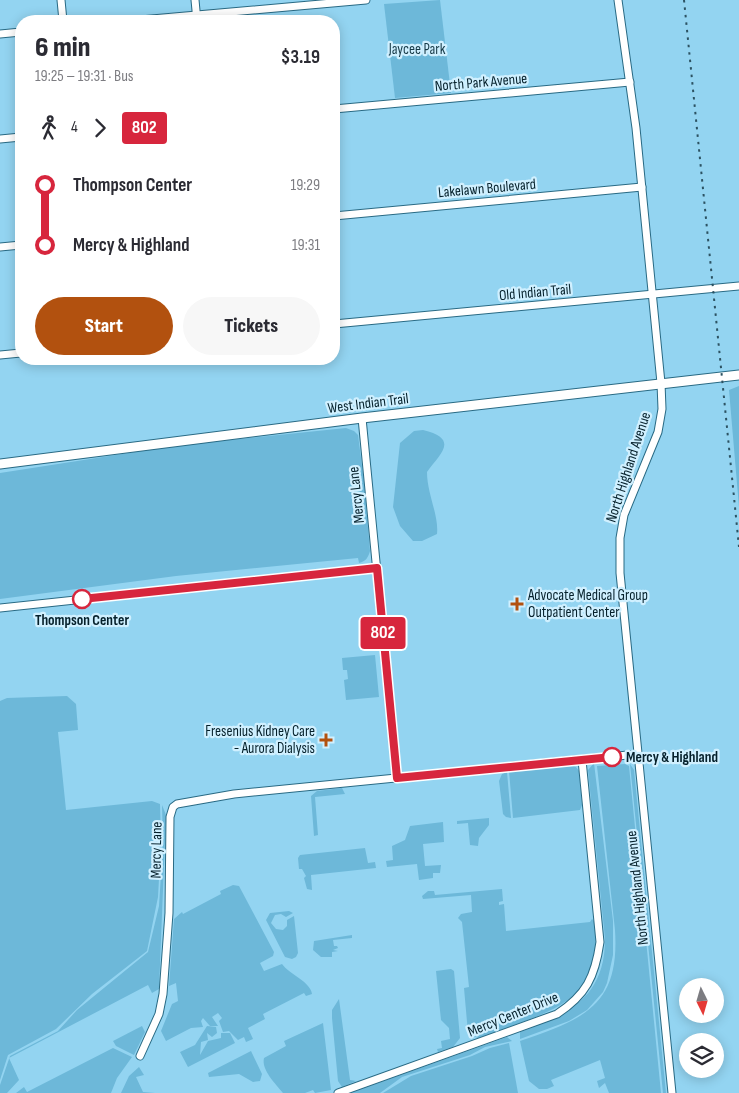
<!DOCTYPE html>
<meta charset="utf-8">
<style>
body{margin:0;font-family:"Sofia Sans Condensed",sans-serif;background:#f7f7f7;color:#2b2b33;height:100vh;display:flex;flex-direction:column;font-size:19px;white-space:nowrap}
*{box-sizing:border-box;margin:0}
p{font-size:16px;color:#7c7c81}
.icon{flex:none;width:28px;height:28px;fill:none;stroke:currentColor;stroke-width:2;stroke-linecap:round;stroke-linejoin:round}
.map{position:relative;flex:1;overflow:hidden}
.drawer{position:absolute;left:15px;top:15px;width:325px;height:350px;display:flex;flex-direction:column;background:#fff;border-radius:20px;box-shadow:0 2px 12px #0003}
.drawer>*{flex:none}
.badge{padding:0 10px;border-radius:4px;font-size:18px;line-height:32px}
.needle{width:32px;rotate:175deg}
.buttons{position:absolute;left:679px;top:978px;display:grid;gap:10px}
.buttons a{display:grid;place-items:center;width:45px;height:45px;border-radius:50%;background:#fff;box-shadow:0 2px 12px #0003;font-size:25px}
.map>.badge{position:absolute;translate:-50% -50%;box-shadow:0 0 0 2px #fff}
.legs{display:flex;align-items:center;gap:8px;height:55px;padding:0 20px;font-size:16px}
.legs p{margin-inline-start:auto}
.summary{display:flex;align-items:center;justify-content:space-between;height:85px;padding:0 20px}
h1{font-size:28px;font-weight:800;line-height:38px}
.primary-button{display:flex;gap:10px;margin-top:auto;padding:10px 20px}
.primary-button a{flex:1;height:58px;border-radius:30px;background:#b2510f;color:#fff;font-size:20px;font-weight:800;line-height:58px;text-align:center}
.primary-button a+a{background:#f7f7f7;color:#2b2b33}
ul{padding:0 20px;list-style:none}
li{display:flex;align-items:center;gap:18px;height:60px;font-size:19px}
li i{display:grid;place-items:center;width:8px;height:100%;margin:0 6px;background:currentColor}
li i::after{content:'';width:12px;height:12px;margin:-6px;border:4px solid;border-radius:50%;background:#fff}
li p{margin-inline-start:auto}
li:first-child i{background:linear-gradient(#0000 50%,currentColor 0)}
li:last-child i{background:linear-gradient(currentColor 50%,#0000 0)}
.map>svg:first-child{display:block}
</style>
<div class="map">
<svg width="739" height="1093" viewBox="0 0 739 1093">
<rect width="100%" height="100%" fill="#93d4f1"/>
<g fill="#6db8d9">
<polygon points="440,0 451,93 395,98 384,4"/>
<polygon points="739,386 739,507 729,390"/>
<path d="M 346,428 L 354,431 L 358,435 L 364,481 L 370,551 C 368,558 366,561 359,563 L 358,558 L 176,576 L 0,599 L 0,473 L 180,445 Z"/>
<path d="M 423,430 C 461,439 439,455 427,472 C 427,494 439,515 437,534 L 422,541 L 413,541 L 400,526 L 393,507 L 400,443 L 414,431 Z"/>
<polygon points="375,655 379,697 346,700 344,680 348,679 347,670 343,670 342,658"/>
<polygon points="67,696 76,704 78,730 58,732 66,810 152,801 160,804 161,841 158,897 147,951 92,994 56,1029 8,1055 0,1080 0,701 7,698"/>
<path d="M 594,763 L 613,921 L 613,955 L 607,983 L 603,992 L 587,1010 L 569,1021 L 520,1039 L 520,1032 C 569,1014 605,997 605,939 L 588,770 Z"/>
<path d="M 625,764 L 629,766 L 661,1093 L 609,1093 L 605,1083 L 599,1088 L 597,1081 L 605,1078 L 600,1060 L 551,1080 L 554,1086 L 547,1089 L 539,1089 L 529,1081 L 520,1041 C 584,1019 620,1006 615,930 L 597,766 Z"/>
<polygon points="630,764 634,770 666,1093 663,1093"/>
<polygon points="571,765 576,767 579,771 582,805 580,810 513,818 509,771"/>
<polygon points="507,772 511,818 506,817 503,814 499,781 502,774"/>
<polygon points="342,788 345,794 315,797 318,835 314,836 311,796 317,791"/>
<polygon points="162,805 166,815 159,989 152,993 148,985 9,1058 19,1080 7,1093 0,1093 0,1085 10,1056 58,1031 77,1010 148,952 159,906 163,843"/>
<polygon points="489,818 489,825 479,838 478,846 470,845 468,823 457,824 457,821"/>
<polygon points="443,822 444,842 423,844 425,866 441,865 440,873 433,873 433,878 419,880 417,864 387,867 386,861 393,860 392,846 405,840 410,826"/>
<polygon points="365,848 368,863 375,862 376,868 311,875 312,890 307,889 304,878 306,876 302,869 299,869 298,858 300,855"/>
<path d="M 233,885 L 239,886 L 274,952 L 273,956 L 260,963 L 264,971 L 282,964 C 289,974 311,982 312,994 L 306,996 L 304,993 L 263,1014 L 265,1019 L 248,1028 L 253,1039 L 246,1042 L 244,1037 L 238,1040 L 229,1031 L 223,1032 L 219,1021 L 222,1018 L 218,1013 L 212,1017 L 218,1026 L 210,1026 L 203,1018 L 201,1021 L 203,1027 L 191,1028 L 166,1041 L 161,1031 L 172,1004 L 178,1001 L 176,983 L 169,986 L 174,919 L 182,912 L 183,914 L 221,894 L 220,891 Z"/>
<path d="M 502,889 L 503,901 L 499,902 L 499,905 L 504,904 L 506,931 L 590,922 L 592,919 L 595,922 C 600,982 578,1002 525,1021 C 509,1027 494,1033 478,1038 L 468,1033 L 464,988 L 469,987 L 462,922 L 458,918 L 461,914 L 472,912 L 471,895 L 423,899 L 422,896 L 428,891 L 434,891 L 435,895 Z"/>
<polygon points="289,911 293,913 286,917 281,914 275,915 271,923 276,929 283,930 287,926 287,920 294,916 298,953 296,957 292,959 285,957 266,920 270,913"/>
<polygon points="352,935 352,938 333,940 334,946 337,946 338,948 333,950 338,951 332,952 332,957 321,957 313,950 314,941"/>
<polygon points="451,969 454,971 460,1038 453,1047 438,1052 437,1049 442,1048 441,1041 450,1039 449,1028 441,1020 436,971"/>
<polygon points="339,999 350,1080 356,1081 342,1087 338,1081 332,1018 332,1010"/>
<path d="M 323,1023 L 331,1090 L 315,1093 L 313,1090 L 305,1093 L 283,1093 C 276,1084 261,1070 264,1058 L 286,1046 L 284,1041 Z"/>
<polygon points="142,1026 145,1032 134,1055 116,1046 113,1041"/>
<polygon points="207,1026 216,1027 217,1033 212,1037 207,1033 208,1040 201,1042 200,1055 208,1041 221,1038 221,1033 230,1033 235,1043 188,1067 180,1052 195,1045"/>
<polygon points="507,1037 512,1041 485,1047 470,1055 402,1077 380,1093 350,1093"/>
<polygon points="509,1043 518,1093 383,1093 411,1076 472,1056 490,1048"/>
<polygon points="113,1048 132,1057 117,1078 111,1093 16,1093 24,1087 27,1092"/>
<polygon points="251,1051 262,1074 260,1081 253,1082 239,1074 209,1077 208,1073"/>
<polygon points="139,1067 144,1075 136,1077 143,1092 155,1093 121,1093 129,1076"/>
</g>
<g fill="none" stroke-linecap="round" stroke-linejoin="round">
<defs>
<g id="minor">
<polyline points="61,0 63,21"/>
<polyline points="195,0 197,21"/>
<polyline points="618,0 636,128 661,383 662,409 658,432 624,515 620,538 620,573 672,1093"/>
<polyline points="129,21 366,0"/>
<polyline points="0,34 21,32"/>
<polyline points="334,109 630,82"/>
<polyline points="0,139 21,137"/>
<polyline points="334,216 642,187"/>
<polyline points="0,247 21,245"/>
<polyline points="334,324 739,286"/>
<polyline points="0,355 21,353"/>
<polyline points="362,418 397,778"/>
<polyline points="0,608 377,568"/>
<polyline points="140,1056 159,1014 163,994 169,913 170,817 173,807 177,804 234,794 638,754"/>
<path d="M 338,1093 L 557,1014 C 586,995 595,977 600,942 L 582,760"/>
</g>
<polyline id="major" points="0,464 362,418 739,375"/>
</defs>
<use href="#minor" stroke="#296a84" stroke-width="9"/>
<use href="#major" stroke="#296a84" stroke-width="11"/>
<use href="#minor" stroke="#fff" stroke-width="7"/>
<use href="#major" stroke="#fff" stroke-width="9"/>
<polyline stroke="#2c5262" stroke-width="2" stroke-dasharray="2.5 5" stroke-linecap="butt" points="684,0 739,547"/>
</g>
<g fill="none" stroke-linecap="round" stroke-linejoin="round">
<defs>
<polyline id="line-1" points="82,599 377,568 397,778 612,757"/>
</defs>
<use href="#line-1" stroke="#fff" stroke-width="11"/>
<use href="#line-1" stroke="#d7263d" stroke-width="8"/>
</g>
<g fill="#fff" stroke="#d7263d" stroke-width="2.5">
<circle cx="82" cy="599" r="9"/>
<circle cx="612" cy="757" r="9"/>
</g>
<g fill="#b2510f" stroke="#d0f0ff" stroke-width="2">
<path d="M514.5 596.5h5v5h5v5h-5v5h-5v-5h-5v-5h5z"/>
<path d="M323.5 732.5h5v5h5v5h-5v5h-5v-5h-5v-5h5z"/>
</g>
<g text-anchor="middle" stroke-width="4.5" stroke-linejoin="round" paint-order="stroke">
<g font-size="15" fill="#163947" stroke="#d0f0ff">
<text x="417" y="54">Jaycee Park</text>
</g>
<g font-size="15" fill="#05202b" stroke="#d0f0ff">
<text transform="translate(481 82) rotate(-5)" y="5">North Park Avenue</text>
<text transform="translate(487 188) rotate(-5)" y="5">Lakelawn Boulevard</text>
<text transform="translate(535 292) rotate(-5)" y="5">Old Indian Trail</text>
<text transform="translate(368 403) rotate(-7)" y="5">West Indian Trail</text>
<text transform="translate(628 467) rotate(-72)" y="5">North Highland Avenue</text>
<text transform="translate(356 495) rotate(-96)" y="5">Mercy Lane</text>
<text transform="translate(156 850) rotate(-89)" y="5">Mercy Lane</text>
<text transform="translate(637 888) rotate(-96)" y="5">North Highland Avenue</text>
<text transform="translate(513 1014) rotate(-22)" y="5">Mercy Center Drive</text>
</g>
<g font-size="15" fill="#05202b" stroke="#d0f0ff" text-anchor="start">
<text x="528" y="600">Advocate Medical Group<tspan x="528" dy="17">Outpatient Center</tspan></text>
<text x="315" y="736" text-anchor="end">Fresenius Kidney Care<tspan x="315" dy="17">- Aurora Dialysis</tspan></text>
</g>
<g font-size="15" font-weight="bold" fill="#05202b" stroke="#d0f0ff">
<text x="82" y="625">Thompson Center</text>
<text x="626" y="762" text-anchor="start">Mercy &amp; Highland</text>
</g>
</g>
</svg>
<div class="buttons">
<a><svg class="needle" viewBox="-14 -14 28 28"><path d="M0-13l5 13h-10z" fill="#e53935"/><path d="M0 13l5-13h-10z" fill="#7c7c81"/></svg></a>
<a><svg class="icon" aria-label="layers" viewBox="0 0 24 24"><path d="M12 4l9 5-9 5-9-5zM3 14l9 5 9-5"/></svg></a>
</div>
<b class="badge" style="left:383px;top:633px;background:#d7263d;color:#fff">802</b>
<section class="drawer">
<div class="summary"><div><h1>6 min</h1><p>19:25 – 19:31 · Bus</p></div><b>$3.19</b></div>
<div class="legs"><svg class="icon" aria-label="walk" viewBox="0 0 24 24"><circle cx="13" cy="4" r="2"/><path d="M13 8l-2 6 4 7M11 14l-3 7M7 12l3-4h3l4 4"/></svg>4<svg class="icon" aria-label="forward" viewBox="0 0 24 24"><path d="M9 5l7 7-7 7"/></svg><b class="badge" style="background:#d7263d;color:#fff">802</b></div>
<ul>
<li><i style="color:#d7263d"></i><b>Thompson Center</b><p>19:29</p></li>
<li><i style="color:#d7263d"></i><b>Mercy &amp; Highland</b><p>19:31</p></li>
</ul>
<div class="primary-button"><a>Start</a><a>Tickets</a></div>
</section>
</div>
